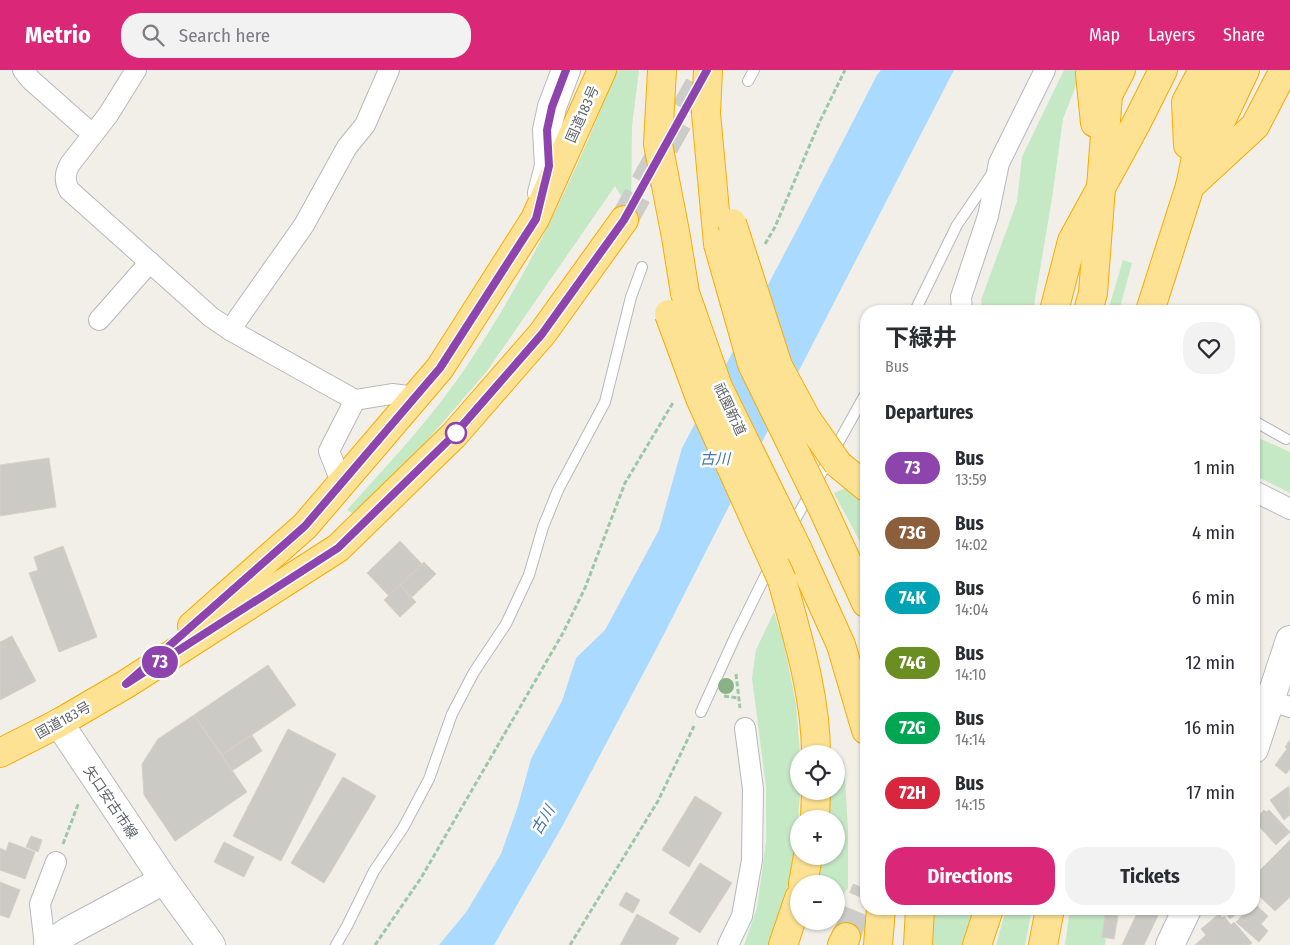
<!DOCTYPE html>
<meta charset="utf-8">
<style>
body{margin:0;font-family:"Fira Sans Condensed","Noto Sans JP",sans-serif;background:#f2f2f3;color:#2b2b33;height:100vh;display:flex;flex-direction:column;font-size:19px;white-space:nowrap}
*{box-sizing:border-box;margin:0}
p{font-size:16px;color:#7c7c81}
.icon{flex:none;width:28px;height:28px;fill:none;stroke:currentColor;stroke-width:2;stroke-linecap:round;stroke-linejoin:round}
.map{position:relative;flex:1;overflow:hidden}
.side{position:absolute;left:860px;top:235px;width:400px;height:610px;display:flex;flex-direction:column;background:#fff;border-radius:20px;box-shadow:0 1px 4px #0004}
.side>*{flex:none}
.badge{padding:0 10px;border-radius:16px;font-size:18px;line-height:32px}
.tools{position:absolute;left:790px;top:675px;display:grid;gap:10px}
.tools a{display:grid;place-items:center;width:55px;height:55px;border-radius:50%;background:#fff;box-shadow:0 1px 4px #0004;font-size:25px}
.map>.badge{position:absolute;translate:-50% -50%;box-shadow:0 0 0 2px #fff}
h2{padding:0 25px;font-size:19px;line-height:45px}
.round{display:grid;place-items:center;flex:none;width:52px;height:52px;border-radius:20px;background:#f2f2f3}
.head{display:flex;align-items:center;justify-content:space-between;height:85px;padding:0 25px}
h1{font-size:24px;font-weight:700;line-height:38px}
.cta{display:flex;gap:10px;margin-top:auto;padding:10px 25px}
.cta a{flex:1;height:58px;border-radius:20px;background:#db2777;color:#fff;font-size:20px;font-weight:700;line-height:58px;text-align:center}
.cta a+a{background:#f2f2f3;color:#2b2b33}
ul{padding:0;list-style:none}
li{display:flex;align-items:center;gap:15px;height:65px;padding:0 25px}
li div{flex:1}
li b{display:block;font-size:19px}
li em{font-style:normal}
li .badge{min-width:55px;font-weight:700;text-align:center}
header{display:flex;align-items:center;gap:30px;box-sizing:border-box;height:70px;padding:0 25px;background:#db2777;color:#fff}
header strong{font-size:24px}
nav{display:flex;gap:28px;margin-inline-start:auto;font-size:18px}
.search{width:350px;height:45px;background:#f2f2f3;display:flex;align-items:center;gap:12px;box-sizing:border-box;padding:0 18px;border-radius:20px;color:#7c7c81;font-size:19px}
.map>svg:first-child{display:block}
</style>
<header>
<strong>Metrio</strong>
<div class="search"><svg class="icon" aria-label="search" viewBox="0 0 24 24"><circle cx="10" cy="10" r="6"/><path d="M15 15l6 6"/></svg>Search here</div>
<nav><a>Map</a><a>Layers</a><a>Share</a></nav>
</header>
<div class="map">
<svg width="1290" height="875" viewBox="0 0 1290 875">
<rect width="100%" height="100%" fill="#f1efe8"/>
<g fill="#c5e8c5">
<path d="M 617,0 L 639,0 L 632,56 L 631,142 L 615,116 L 487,301 L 412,388 L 355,445 L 347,440 C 390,392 435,345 470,291 C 531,200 577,101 617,0 Z"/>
<polygon points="1064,0 1082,0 1063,49 1052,128 1033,241 983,241 981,230 1017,132 1022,87"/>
<polygon points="1123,190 1132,193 1119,241 1108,241"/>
<polygon points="1254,366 1290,382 1290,423 1254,405"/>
<polygon points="847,417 866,430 866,483 834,423"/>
<polygon points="774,542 783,569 796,634 800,684 800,721 796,784 777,859 770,875 744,875 757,838 766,771 766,717 752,608 756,580"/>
<polygon points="836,691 844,691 848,759 848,818 836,834 836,814 814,814 822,786 836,786 836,749 825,749 827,721 836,721"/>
<polygon points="935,839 973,839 964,875 932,875"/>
<polygon points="1006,839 1032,839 1025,875 996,875"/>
<polygon points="1070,839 1109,839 1105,875 1065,875"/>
</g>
<polygon fill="#aadaff" points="881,0 954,0 726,442 662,568 563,755 494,875 439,875 467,841 501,784 518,736 531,689 562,631 576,588 605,560 659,460 682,378 799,156 877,5"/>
<g fill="#cccac5" stroke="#d6d1c6">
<polygon points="49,388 56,437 0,446 0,395"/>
<polygon points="400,471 422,494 389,526 367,503"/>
<polygon points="63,476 97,567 59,582 29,503 38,500 34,487"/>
<polygon points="424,492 436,504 412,527 400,515"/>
<polygon points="400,515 416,532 400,547 384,530"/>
<polygon points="12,566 36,611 0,630 0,572"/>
<polygon points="268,595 296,635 222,685 194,645"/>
<polygon points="194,645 247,722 175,771 144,725 142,694 158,669"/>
<polygon points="288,659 336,684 281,791 233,766"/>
<polygon points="252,665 262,681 232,701 222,685"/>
<polygon points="1290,670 1290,699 1286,704 1275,695 1287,679 1285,677"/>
<polygon points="343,707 376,726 324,813 291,793"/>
<polygon points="1289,716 1290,745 1284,750 1270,730"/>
<polygon points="695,726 722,743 689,797 662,780"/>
<polygon points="1264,740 1266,742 1269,740 1290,762 1276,775 1254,751"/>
<polygon points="31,766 42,770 38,782 26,777"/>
<polygon points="1290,770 1290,827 1275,841 1256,823 1254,825 1254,806"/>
<polygon points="9,772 35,782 25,809 0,800 0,778 6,781"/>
<polygon points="224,772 254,787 244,807 214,792"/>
<polygon points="700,793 732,813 700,863 669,843"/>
<polygon points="0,812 20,820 9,848 0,845"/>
<polygon points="626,822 640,830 633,843 619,835"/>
<polygon points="1254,833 1268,846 1261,854 1268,861 1259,872 1236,852 1248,839 1254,839"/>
<polygon points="1139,839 1161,839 1144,875 1122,875"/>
<polygon points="1232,839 1242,839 1230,849 1226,844"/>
<polygon points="637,844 679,868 675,875 620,875"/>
<polygon points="1105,844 1118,846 1114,869 1102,867"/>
<polygon points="1219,844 1222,848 1224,846 1231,855 1234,852 1252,873 1249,875 1195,875 1206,865 1201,859"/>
</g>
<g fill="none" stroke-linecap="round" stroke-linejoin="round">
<g stroke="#ccccc8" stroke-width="28" stroke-dasharray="28 14" stroke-linecap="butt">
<polyline points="624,150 707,0"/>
<polyline points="846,867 866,819"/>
</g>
<defs>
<g id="lane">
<polyline points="748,11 754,0"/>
<polyline points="915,241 957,155 991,105"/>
<polyline points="1254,351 1286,369"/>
<polyline points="790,459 866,323"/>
<polyline points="701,642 735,567 771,494"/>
<polyline points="336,875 347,856 374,801 403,758 429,709 452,644 474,602 506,554 529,505 543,457 558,420 605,332 631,227 642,197"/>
</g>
<g id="street">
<polyline points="23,0 31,10 92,64"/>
<path d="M 136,0 L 108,45 L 70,94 C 65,103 64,110 69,120 L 211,247 L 230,260 L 355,330 L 392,324 L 416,327"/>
<polyline points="962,241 961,227 988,146 999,93 1045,0"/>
<polyline points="99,250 150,192"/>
<polyline points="230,260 304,155 347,77 365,55 389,0"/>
<polyline points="342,414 329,381 355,330"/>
<polyline points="1254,421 1290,439"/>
<polyline points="1271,631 1290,637"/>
<polyline points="45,875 40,834 56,792"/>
<polyline points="728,875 742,846 752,790 753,719 745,658"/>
</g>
<g id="secondary">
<polyline points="542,123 549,96 547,60 552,37 566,0"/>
<polyline points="59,653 164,810 211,875"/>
<polyline points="1254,679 1290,570"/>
<polyline points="48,875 69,861 164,810"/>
<polyline points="1170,875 1187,839"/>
</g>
<g id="highway">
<polyline points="662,0 658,74 676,167 685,223"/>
<polyline points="708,0 706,43 718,174"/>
<polyline points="1092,0 1090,4 1095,53"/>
<polyline points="1210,74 1245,0"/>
<polyline points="1188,75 1186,32 1203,0"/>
<polyline points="1190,116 1255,56 1284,0"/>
<polyline points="1054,241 1072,171 1137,52 1163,0"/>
<polyline points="1088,241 1093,223 1108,25 1121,0"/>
<polyline points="1150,241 1190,116 1209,26 1222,0"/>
<polyline points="838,394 866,417"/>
<polyline points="821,435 866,533"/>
<polyline points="797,478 841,575 866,660"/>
<path d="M 782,510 C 797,565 816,626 816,684"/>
<polyline points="192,556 305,456 440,298 535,149 602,0"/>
<polyline points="0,683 59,653 126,614 338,478 454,365 542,264 624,150"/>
<polyline points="815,749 816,721"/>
<polyline points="803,814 808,786"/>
<polyline points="783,875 799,828"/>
<polyline points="842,875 846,867"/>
<polyline points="878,875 881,839"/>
<polyline points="918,875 920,839"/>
<polyline points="977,875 989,839"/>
<polyline points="1043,875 1050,839"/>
</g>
</defs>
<use href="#lane" stroke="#b5b8bc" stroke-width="12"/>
<use href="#street" stroke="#b5b8bc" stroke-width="22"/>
<use href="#secondary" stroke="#b6babf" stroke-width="30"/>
<use href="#highway" stroke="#f9ab00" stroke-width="30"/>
<g stroke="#9cc7a9" stroke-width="3" stroke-dasharray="5 2.5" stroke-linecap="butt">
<polyline points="765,174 775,157 820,51 845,0"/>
<polyline points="736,604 740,638"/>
<polyline points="724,626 738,628"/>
<polyline points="63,774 79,732"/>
<polyline points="375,875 421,808 563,563 585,518 625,413 674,331"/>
<polyline points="570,875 658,731 694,656"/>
</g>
<use href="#lane" stroke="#fff" stroke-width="10"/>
<use href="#street" stroke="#fff" stroke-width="20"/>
<use href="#secondary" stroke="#fff" stroke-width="28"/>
<use href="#highway" stroke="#fde293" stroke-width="28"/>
<defs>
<g id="highway-bridge">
<polyline points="732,153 778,296 806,348 838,394"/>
<polyline points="718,174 752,294 821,435"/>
<polyline points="685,223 718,317 797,478"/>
<polyline points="669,244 700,328 782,510"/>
</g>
</defs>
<use href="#highway-bridge" stroke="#f9ab00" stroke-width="30" stroke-linecap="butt"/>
<use href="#highway-bridge" stroke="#fde293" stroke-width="28"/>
</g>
<circle fill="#89b387" cx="726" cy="616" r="8"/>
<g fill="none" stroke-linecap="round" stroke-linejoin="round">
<defs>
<polyline id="line" points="566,0 552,37 547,60 549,96 536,149 440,298 305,456 126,614 338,478 454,365 542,264 624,150 707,0"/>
</defs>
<use href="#line" stroke="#fff" stroke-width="11"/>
<use href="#line" stroke="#8e44ad" stroke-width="8"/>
</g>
<circle fill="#fff" stroke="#8e44ad" stroke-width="2.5" cx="456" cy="363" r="10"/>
<g text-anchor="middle" stroke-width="5" stroke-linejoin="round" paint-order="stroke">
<g font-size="14" fill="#5f6368" stroke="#fff">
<text transform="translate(582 44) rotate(-66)" y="5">国道183号</text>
<text transform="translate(730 339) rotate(65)" y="5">祇園新道</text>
<text transform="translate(63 650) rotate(-29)" y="5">国道183号</text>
<text transform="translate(111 732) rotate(56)" y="5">矢口安古市線</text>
</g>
<g font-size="15" font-style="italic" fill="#4174aa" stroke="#fff">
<text x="715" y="394">古川</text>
<text transform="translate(543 750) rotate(-59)" y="5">古川</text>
</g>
</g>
</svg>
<div class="tools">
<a><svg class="icon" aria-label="locate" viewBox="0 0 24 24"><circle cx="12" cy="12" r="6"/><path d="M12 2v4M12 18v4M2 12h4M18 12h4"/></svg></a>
<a>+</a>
<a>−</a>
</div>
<b class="badge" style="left:160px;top:592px;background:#8e44ad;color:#fff">73</b>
<section class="side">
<div class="head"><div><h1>下緑井</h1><p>Bus</p></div><a class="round"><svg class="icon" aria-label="heart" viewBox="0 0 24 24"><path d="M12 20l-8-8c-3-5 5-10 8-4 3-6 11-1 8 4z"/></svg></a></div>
<h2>Departures</h2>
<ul>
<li><span class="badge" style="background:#8e44ad;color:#fff">73</span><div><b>Bus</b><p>13:59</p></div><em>1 min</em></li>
<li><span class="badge" style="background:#8b5e3c;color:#fff">73G</span><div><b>Bus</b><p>14:02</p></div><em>4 min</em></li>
<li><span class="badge" style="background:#00a3b4;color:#fff">74K</span><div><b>Bus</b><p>14:04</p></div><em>6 min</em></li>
<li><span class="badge" style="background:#6b8e23;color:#fff">74G</span><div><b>Bus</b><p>14:10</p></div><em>12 min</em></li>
<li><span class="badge" style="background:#00a651;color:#fff">72G</span><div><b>Bus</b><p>14:14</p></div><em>16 min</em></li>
<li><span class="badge" style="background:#d7263d;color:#fff">72H</span><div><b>Bus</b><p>14:15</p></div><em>17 min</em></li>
</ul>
<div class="cta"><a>Directions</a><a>Tickets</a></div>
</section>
</div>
